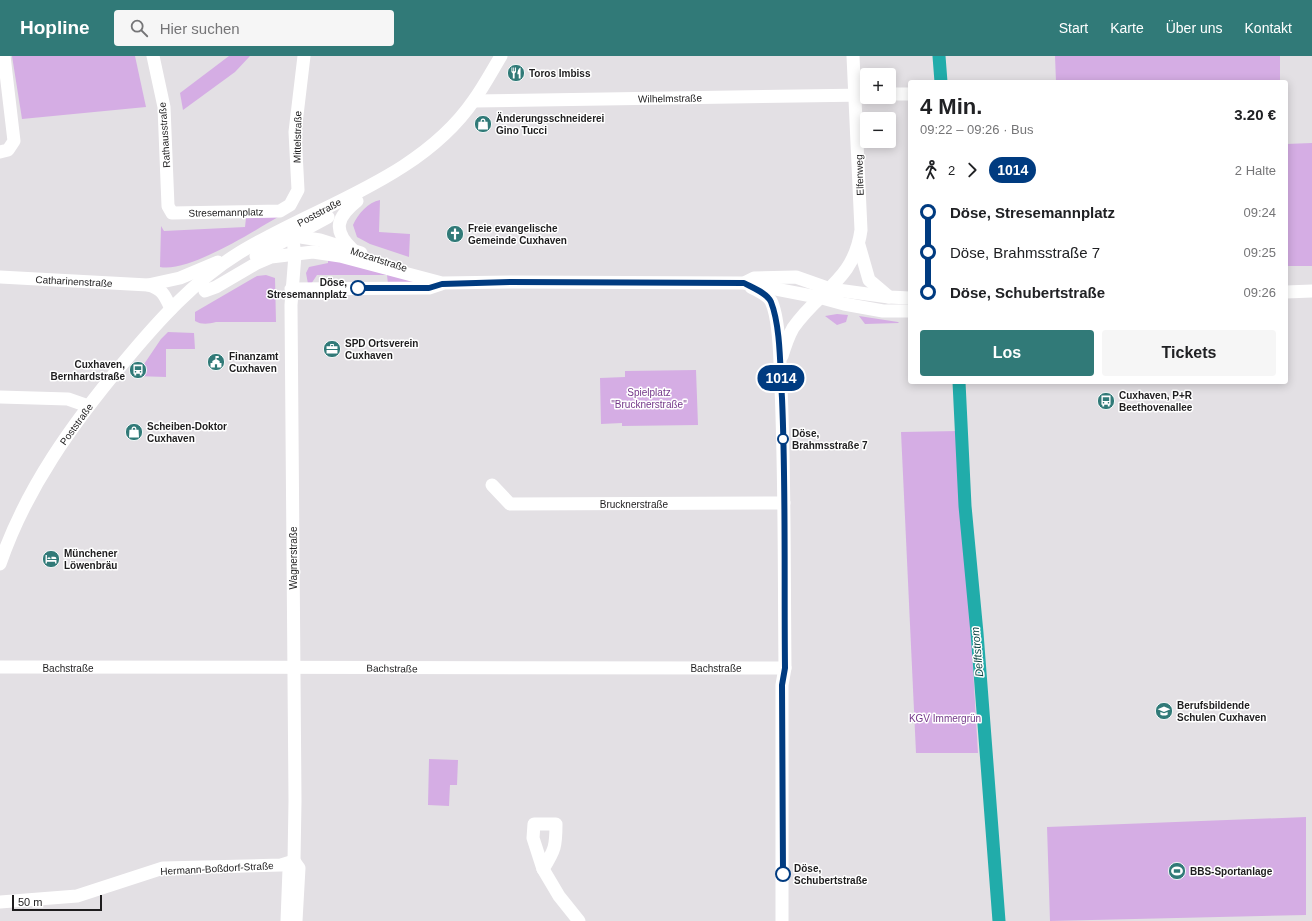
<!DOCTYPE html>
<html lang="de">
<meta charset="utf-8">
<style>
body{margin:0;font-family:Helvetica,sans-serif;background:#f6f6f6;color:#202124;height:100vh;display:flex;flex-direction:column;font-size:15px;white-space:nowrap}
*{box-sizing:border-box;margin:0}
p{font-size:13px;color:#757577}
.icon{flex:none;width:22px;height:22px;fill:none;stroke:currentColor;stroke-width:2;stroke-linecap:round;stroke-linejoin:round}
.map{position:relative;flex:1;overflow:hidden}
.details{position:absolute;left:908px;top:24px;width:380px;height:304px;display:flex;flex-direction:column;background:#fff;border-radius:4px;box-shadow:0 2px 10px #0003}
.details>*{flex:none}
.badge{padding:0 8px;border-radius:13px;font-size:14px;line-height:26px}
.controls{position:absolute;left:860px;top:12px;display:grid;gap:8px}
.controls a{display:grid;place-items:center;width:36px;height:36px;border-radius:4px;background:#fff;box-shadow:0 2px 10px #0003;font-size:20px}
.scale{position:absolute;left:12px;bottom:10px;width:90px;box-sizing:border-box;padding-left:4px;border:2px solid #1e1d1e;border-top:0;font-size:11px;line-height:14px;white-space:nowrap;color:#1e1d1e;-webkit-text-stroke:3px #fff;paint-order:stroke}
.map>.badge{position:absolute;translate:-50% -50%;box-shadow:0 0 0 2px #fff}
.legs{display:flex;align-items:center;gap:6px;height:44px;padding:0 12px;font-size:13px}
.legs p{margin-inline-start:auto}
.overview{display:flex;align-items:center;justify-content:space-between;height:68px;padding:0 12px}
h1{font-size:22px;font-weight:700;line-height:30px}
.button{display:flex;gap:8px;margin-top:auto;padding:8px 12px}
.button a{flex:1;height:46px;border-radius:4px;background:#317a78;color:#fff;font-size:16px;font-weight:700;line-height:46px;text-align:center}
.button a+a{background:#f6f6f6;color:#202124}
ul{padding:0 12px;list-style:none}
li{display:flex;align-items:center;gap:14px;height:40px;font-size:15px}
li i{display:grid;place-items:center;width:6px;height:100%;margin:0 5px;background:currentColor}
li i::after{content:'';width:10px;height:10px;margin:-5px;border:3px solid;border-radius:50%;background:#fff}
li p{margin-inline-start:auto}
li:first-child i{background:linear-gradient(#0000 50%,currentColor 0)}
li:last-child i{background:linear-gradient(currentColor 50%,#0000 0)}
header{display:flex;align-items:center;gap:24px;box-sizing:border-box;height:56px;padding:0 20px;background:#317a78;color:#fff}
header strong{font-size:19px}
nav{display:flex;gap:22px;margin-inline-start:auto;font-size:14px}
.search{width:280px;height:36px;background:#f6f6f6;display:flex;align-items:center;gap:10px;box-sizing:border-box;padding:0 14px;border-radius:4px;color:#757577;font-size:15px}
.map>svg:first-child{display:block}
</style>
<header>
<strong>Hopline</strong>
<div class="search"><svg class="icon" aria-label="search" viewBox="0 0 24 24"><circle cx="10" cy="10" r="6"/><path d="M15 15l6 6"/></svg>Hier suchen</div>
<nav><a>Start</a><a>Karte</a><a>Über uns</a><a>Kontakt</a></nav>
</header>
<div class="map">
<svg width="1312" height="865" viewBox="0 0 1312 865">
<rect width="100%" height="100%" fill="#e3e0e4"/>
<g fill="#d5ade4">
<polygon points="12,0 135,0 146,51 22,63"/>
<polygon points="229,0 250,0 235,16 183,54 180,37"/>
<polygon points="1055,0 1280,0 1280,26 1056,26"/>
<polygon points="1312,87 1312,210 1286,210 1286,88"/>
<path d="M 380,144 L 379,176 L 410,178 L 409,201 L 370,188 L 357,181 L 353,169 C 358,158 368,146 380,144 Z"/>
<path d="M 278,161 C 252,176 188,217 160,211 L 161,170 L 164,175 L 245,171 L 246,162 Z"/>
<polygon points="328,201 424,228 388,228 387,219 317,219 311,228 308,228 306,217 309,211 328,207"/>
<path d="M 266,219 L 275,222 L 276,266 L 216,266 C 208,268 202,269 195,265 L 195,256 L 257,220 Z"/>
<polygon points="837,258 848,259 846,266 837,269 825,260"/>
<polygon points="859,260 898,266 899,267 865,268"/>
<polygon points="168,276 194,277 195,293 166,293 166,321 136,320 161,283"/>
<polygon points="696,314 698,369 622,370 622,367 601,368 600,322 625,321 625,315"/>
<polygon points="959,375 978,697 916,697 901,376"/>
<polygon points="429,703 458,704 457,729 450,729 449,750 428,749"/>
<polygon points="1306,761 1306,859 1050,865 1047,771"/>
</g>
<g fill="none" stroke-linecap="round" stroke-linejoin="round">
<g stroke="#21acaa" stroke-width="13">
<polyline points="939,0 941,26"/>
<polyline points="959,326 965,450 977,577 999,865"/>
</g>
<g stroke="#fff" stroke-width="13">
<polyline points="153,0 164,51 168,150 172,157 280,155 290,149 298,134 295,76 304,0"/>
<polyline points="889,38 910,38"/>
<polyline points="474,45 867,39"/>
<polyline points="0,96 8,94 14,85 4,0"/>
<polyline points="294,180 320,184 361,197"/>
<polyline points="859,189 869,224 889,241"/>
<path d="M 352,193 C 332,174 337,161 357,145"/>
<polyline points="256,200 328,161"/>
<path d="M 0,221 L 148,229 C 163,233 165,240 171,253"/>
<polyline points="746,226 754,222 796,221 830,233 889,241 910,242"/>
<polyline points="148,229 180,222 218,206"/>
<path d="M 751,231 C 758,235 767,238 771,245 C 780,263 780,311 781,332 C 785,426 784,519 785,612 L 782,629 L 782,865"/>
<polyline points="291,233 429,232 441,228"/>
<polyline points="205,235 216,231 257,207 271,201 313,196 340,200 442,227 511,226 744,227 822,242 844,248 883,255 910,255"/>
<polyline points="1286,236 1312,235"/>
<path d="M 782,300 C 785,290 788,281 793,272 C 819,234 854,225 861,174 L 853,0"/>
<polyline points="0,341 68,343 88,350"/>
<polyline points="492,429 510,448 784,447"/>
<path d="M 0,508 C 26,432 73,367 124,306 C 158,265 194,225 239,197 C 317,149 420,123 474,44 C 484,30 492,15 501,0"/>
<polyline points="0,611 785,612"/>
<path d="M 534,768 L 556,768 C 556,790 555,794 543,813 L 533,782 Z"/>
<polyline points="294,805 299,812 296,865"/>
<polyline points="543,813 559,840 579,865"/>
<polyline points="0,846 77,840 163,812 281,809 294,805"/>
<polyline points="287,865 289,813 294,805 295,745 291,249 295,199 291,170"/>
</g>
</g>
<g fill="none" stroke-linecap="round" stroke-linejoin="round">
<defs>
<path id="line-1" d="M 358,232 L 429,232 L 442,228 L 511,226 L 744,227 C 753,232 767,237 771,246 C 781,271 780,315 782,342 C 786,432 784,522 785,612 L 782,629 L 783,818"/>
</defs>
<use href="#line-1" stroke="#fff" stroke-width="9"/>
<use href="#line-1" stroke="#003b80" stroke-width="6"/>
</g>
<defs>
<symbol id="restaurant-disc" viewBox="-11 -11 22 22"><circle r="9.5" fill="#317a78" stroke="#fff"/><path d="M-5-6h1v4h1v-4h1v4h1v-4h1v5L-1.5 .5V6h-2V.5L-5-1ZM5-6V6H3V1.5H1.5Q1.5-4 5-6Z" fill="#fff"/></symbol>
<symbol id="shop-disc" viewBox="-11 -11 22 22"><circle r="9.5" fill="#317a78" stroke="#fff"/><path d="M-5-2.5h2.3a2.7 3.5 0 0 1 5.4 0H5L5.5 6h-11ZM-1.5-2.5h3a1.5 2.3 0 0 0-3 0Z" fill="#fff"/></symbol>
<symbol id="church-disc" viewBox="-11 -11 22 22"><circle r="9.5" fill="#317a78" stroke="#fff"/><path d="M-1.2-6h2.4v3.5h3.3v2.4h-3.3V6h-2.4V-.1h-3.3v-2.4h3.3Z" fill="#fff"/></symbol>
<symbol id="office-disc" viewBox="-11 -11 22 22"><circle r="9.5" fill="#317a78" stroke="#fff"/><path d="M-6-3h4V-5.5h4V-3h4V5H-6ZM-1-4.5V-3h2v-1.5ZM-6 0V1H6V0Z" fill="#fff"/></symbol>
<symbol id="civic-disc" viewBox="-11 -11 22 22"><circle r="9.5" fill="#317a78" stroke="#fff"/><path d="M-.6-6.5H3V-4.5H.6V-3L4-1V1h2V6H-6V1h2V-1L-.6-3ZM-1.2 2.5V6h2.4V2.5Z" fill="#fff"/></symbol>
<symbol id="bus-disc" viewBox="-11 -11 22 22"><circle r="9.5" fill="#317a78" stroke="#fff"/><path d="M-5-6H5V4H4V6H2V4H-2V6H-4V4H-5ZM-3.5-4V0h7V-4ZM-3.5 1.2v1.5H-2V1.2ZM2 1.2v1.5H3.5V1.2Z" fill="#fff"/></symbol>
<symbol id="hotel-disc" viewBox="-11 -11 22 22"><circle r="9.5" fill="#317a78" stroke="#fff"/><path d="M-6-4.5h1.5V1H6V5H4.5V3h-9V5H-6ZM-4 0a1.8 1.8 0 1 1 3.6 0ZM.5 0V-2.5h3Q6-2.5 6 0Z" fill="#fff"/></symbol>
<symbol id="school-disc" viewBox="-11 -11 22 22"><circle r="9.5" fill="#317a78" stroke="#fff"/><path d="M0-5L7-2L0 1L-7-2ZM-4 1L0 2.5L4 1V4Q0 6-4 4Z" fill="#fff"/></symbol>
<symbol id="stadium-disc" viewBox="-11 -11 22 22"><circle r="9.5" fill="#317a78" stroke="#fff"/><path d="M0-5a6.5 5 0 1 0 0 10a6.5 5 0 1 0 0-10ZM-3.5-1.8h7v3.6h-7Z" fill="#fff"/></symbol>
</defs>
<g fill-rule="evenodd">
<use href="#restaurant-disc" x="506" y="7" width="20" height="20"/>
<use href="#shop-disc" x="473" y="58" width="20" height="20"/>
<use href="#church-disc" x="445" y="168" width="20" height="20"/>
<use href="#office-disc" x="322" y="283" width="20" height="20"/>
<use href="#civic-disc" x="206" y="296" width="20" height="20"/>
<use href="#bus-disc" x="128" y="304" width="20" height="20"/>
<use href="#bus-disc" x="1096" y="335" width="20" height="20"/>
<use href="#shop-disc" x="124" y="366" width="20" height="20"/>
<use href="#hotel-disc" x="41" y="493" width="20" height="20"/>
<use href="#school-disc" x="1154" y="645" width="20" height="20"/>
<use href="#stadium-disc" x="1167" y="805" width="20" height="20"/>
</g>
<g fill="#fff" stroke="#003b80" stroke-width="2">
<circle cx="358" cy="232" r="7"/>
<circle cx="783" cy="383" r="5"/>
<circle cx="783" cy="818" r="7"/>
</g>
<g text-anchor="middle" stroke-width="3" stroke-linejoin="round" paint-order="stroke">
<g font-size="10" font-weight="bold" fill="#1e1d1e" stroke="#fff" text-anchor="start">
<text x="529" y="21">Toros Imbiss</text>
<text x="496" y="66">Änderungsschneiderei<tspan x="496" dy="12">Gino Tucci</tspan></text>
<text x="468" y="176">Freie evangelische<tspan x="468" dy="12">Gemeinde Cuxhaven</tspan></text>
<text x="345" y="291">SPD Ortsverein<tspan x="345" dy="12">Cuxhaven</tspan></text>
<text x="229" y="304">Finanzamt<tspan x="229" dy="12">Cuxhaven</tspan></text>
<text x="125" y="312" text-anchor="end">Cuxhaven,<tspan x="125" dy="12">Bernhardstraße</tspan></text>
<text x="1119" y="343">Cuxhaven, P+R<tspan x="1119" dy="12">Beethovenallee</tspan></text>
<text x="147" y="374">Scheiben-Doktor<tspan x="147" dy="12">Cuxhaven</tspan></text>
<text x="64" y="501">Münchener<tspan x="64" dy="12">Löwenbräu</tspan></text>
<text x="1177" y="653">Berufsbildende<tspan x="1177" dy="12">Schulen Cuxhaven</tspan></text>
<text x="1190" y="819">BBS-Sportanlage</text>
</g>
<g font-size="10" fill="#1e1d1e" stroke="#fff">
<text transform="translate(670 42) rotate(-1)" y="4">Wilhelmstraße</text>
<text transform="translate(164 79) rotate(-94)" y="4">Rathausstraße</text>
<text transform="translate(297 81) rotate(-89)" y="4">Mittelstraße</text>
<text transform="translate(859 119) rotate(-92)" y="4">Elfenweg</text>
<text transform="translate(226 156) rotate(-1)" y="4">Stresemannplatz</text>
<text transform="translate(319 156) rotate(-28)" y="4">Poststraße</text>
<text transform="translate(379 203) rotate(18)" y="4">Mozartstraße</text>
<text transform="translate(74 225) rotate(3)" y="4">Catharinenstraße</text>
<text transform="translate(76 368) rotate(-54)" y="4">Poststraße</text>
<text x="634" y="452">Brucknerstraße</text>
<text transform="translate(293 502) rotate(-90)" y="4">Wagnerstraße</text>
<text x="68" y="616">Bachstraße</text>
<text transform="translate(392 612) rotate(1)" y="4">Bachstraße</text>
<text x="716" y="616">Bachstraße</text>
<text transform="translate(217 812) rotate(-3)" y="4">Hermann-Boßdorf-Straße</text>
</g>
<g font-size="10" font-weight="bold" fill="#1e1d1e" stroke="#fff" text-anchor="start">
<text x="347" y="230" text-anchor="end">Döse,<tspan x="347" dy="12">Stresemannplatz</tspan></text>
<text x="792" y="381">Döse,<tspan x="792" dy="12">Brahmsstraße 7</tspan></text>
<text x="794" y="816">Döse,<tspan x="794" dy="12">Schubertstraße</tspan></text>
</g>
<g font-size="10" fill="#743889" stroke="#fff">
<text x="649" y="340">Spielplatz<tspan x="649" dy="12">"Brucknerstraße"</tspan></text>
<text x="945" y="666">KGV Immergrün</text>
</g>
<g font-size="11" font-style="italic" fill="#074241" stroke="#fff">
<text transform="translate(977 596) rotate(-95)" y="4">Delftstrom</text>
</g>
</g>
</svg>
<div class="controls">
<a>+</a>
<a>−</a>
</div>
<div class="scale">50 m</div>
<b class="badge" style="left:781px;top:322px;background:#003b80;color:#fff">1014</b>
<section class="details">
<div class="overview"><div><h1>4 Min.</h1><p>09:22 – 09:26 · Bus</p></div><b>3.20 €</b></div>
<div class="legs"><svg class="icon" aria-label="walk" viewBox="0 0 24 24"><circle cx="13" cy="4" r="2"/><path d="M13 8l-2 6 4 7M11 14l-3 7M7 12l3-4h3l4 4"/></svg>2<svg class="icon" aria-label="forward" viewBox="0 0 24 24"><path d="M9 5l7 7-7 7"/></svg><b class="badge" style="background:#003b80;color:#fff">1014</b><p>2 Halte</p></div>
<ul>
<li><i style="color:#003b80"></i><b>Döse, Stresemannplatz</b><p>09:24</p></li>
<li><i style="color:#003b80"></i><span>Döse, Brahmsstraße 7</span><p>09:25</p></li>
<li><i style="color:#003b80"></i><b>Döse, Schubertstraße</b><p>09:26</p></li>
</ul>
<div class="button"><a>Los</a><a>Tickets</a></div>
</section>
</div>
